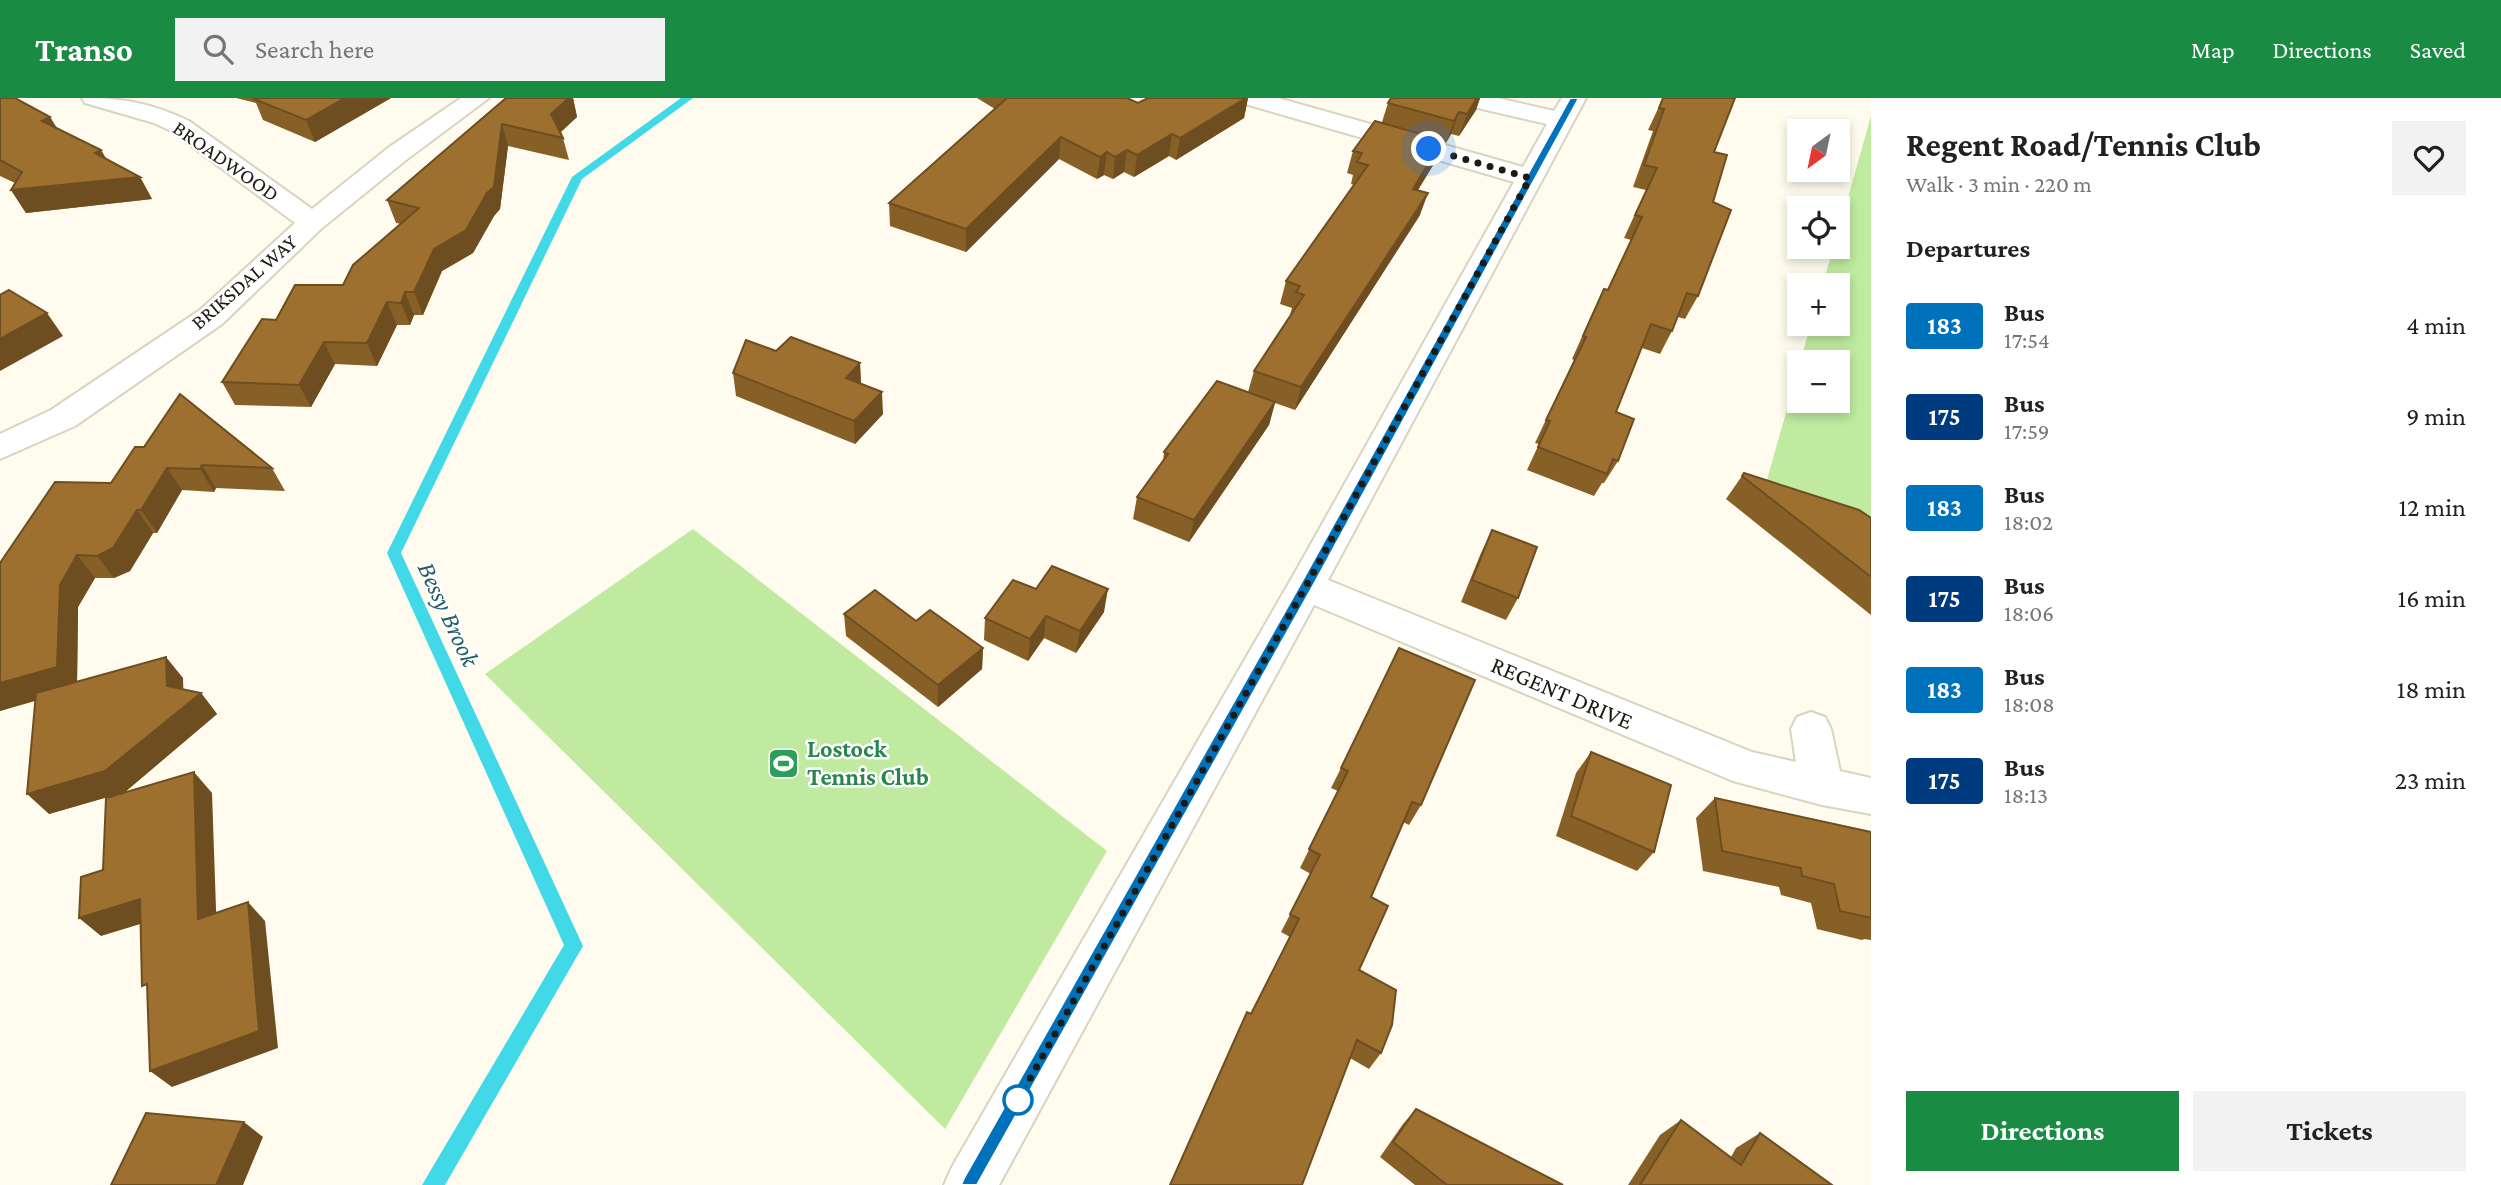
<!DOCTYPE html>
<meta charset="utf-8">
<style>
body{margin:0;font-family:"Crimson Pro",serif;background:#f2f2f2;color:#202124;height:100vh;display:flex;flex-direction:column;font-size:26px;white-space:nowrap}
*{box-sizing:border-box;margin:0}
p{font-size:23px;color:#757577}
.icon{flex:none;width:38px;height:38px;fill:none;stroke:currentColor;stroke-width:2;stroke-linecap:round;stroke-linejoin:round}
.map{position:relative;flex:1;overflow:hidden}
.details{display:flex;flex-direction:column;background:#fff;width:630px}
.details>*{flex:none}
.badge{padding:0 14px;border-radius:5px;font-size:24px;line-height:46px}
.needle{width:46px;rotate:213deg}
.buttons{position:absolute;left:1787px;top:21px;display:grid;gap:14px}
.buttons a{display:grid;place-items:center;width:63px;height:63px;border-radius:0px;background:#fff;box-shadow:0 4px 10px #0003;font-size:35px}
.you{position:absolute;width:35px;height:35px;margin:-18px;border:5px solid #fff;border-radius:50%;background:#1a73e8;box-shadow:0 0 0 10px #1a73e833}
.map>.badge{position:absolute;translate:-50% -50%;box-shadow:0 0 0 4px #fff}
h2{padding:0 35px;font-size:26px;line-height:63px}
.round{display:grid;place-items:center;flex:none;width:74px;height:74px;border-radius:0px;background:#f2f2f2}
.head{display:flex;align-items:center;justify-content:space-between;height:119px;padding:0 35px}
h1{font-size:33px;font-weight:700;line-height:52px}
.action{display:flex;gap:14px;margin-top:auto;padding:14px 35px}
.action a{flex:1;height:80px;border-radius:0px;background:#1a8b43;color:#fff;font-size:28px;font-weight:700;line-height:80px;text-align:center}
.action a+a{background:#f2f2f2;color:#202124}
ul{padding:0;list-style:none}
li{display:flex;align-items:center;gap:21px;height:91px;padding:0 35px}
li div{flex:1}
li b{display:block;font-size:26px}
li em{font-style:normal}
li .badge{min-width:77px;font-weight:700;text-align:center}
header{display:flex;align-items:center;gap:42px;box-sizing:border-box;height:98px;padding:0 35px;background:#1a8b43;color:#fff}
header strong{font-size:33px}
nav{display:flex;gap:38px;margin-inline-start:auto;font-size:24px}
.search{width:490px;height:63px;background:#f2f2f2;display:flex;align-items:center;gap:18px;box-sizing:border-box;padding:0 24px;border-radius:0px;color:#757577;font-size:26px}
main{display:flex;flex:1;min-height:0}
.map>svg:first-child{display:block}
</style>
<header>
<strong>Transo</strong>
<div class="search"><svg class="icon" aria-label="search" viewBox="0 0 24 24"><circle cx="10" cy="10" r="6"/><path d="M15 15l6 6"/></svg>Search here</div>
<nav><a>Map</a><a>Directions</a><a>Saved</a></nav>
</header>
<main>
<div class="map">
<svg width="1871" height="1087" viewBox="0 0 1871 1087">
<rect width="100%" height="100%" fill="#fffcef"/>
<g fill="#bfeaa0">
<polygon points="1871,18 1871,436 1762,399 1799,269 1799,303 1838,303 1838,264 1800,264 1811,226 1838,226 1838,187 1822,187 1834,149 1838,149 1838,135"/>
<polygon points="693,431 1107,753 945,1031 485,576"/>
</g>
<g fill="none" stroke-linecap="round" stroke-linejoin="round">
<polygon fill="#41d9e8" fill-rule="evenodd" points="681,0 693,0 582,81 401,455 583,848 445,1087 422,1087 564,847 387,455 572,79"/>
<defs>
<g id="street">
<path d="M 82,0 C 123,0 151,5 189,23 L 312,111 L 388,50 L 461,0 L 489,0 L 406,62 L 322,130 L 222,226 L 75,328 L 0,361 L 0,336 L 51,312 L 200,212 L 295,125 L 171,33 L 154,25 L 85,5 Z"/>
<polygon points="1239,0 1278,0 1523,69 1547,26 1456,5 1453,0 1498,0 1554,13 1562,0 1586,0 1328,482 1752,654 1796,664 1791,631 1797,619 1811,614 1825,619 1831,631 1840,673 1871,680 1871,716 1822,707 1733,683 1314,507 999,1087 944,1087 952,1069 1293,478 1514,84 1242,5"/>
</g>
</defs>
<use href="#street" stroke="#d8d4bf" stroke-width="4"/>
<use href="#street" fill="#fff" fill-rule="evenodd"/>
</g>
<g fill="#876028">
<polygon points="0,0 50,19 57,30 101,52 106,61 140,79 152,101 26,115 11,92 15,85 0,78"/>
<polygon points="236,0 391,0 315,44 263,22 256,5"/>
<polygon points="506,0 573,0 577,19 561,34 563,40 569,62 508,48 500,111 494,118 473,155 442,173 423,217 414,217 410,227 397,227 377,268 335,266 311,309 235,307 222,284 276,222 343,187 401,126 396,125 387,102"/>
<polygon points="977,0 1127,0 1138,5 1148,0 1248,0 1244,20 1176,62 1169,58 1134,79 1124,74 1113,81 1104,77 1097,81 1059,61 966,154 890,128 889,105 995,11"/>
<polygon points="1391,0 1480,0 1476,12 1459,38 1451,36 1446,45 1442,43 1435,64 1418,92 1420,117 1295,312 1275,305 1269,327 1189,444 1133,421 1137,399 1163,364 1164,354 1248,294 1254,273 1291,217 1290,217 1292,210 1280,206 1286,183 1354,87 1351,86 1353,77 1347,75 1353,53 1382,24 1388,5"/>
<polygon points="1663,0 1714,54 1713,104 1698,198 1685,221 1678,219 1672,233 1660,256 1642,250 1616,314 1618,363 1604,385 1602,385 1594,398 1527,372 1539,346 1535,345 1574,262 1572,261 1593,214 1604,191 1607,192 1631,142 1624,140 1646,92 1633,89 1653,33 1648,32"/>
<polygon points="776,253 860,265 861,286 883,316 855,346 736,298 733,275"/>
<polygon points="144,349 272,370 285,393 216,390 214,394 182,392 157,435 153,435 130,473 114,480 95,480 78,509 77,583 183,580 183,591 201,595 217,616 125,694 49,716 35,602 0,613 111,385"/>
<polygon points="1744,375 1871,420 1871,517 1726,401"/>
<polygon points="1492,432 1518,500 1506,522 1461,504 1481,455"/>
<polygon points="1036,491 1104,514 1076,555 1044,540 1028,563 984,542 985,520"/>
<polygon points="844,516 916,523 983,550 982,571 938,609 846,538"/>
<polygon points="1591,654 1654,754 1637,773 1556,738 1576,675"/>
<polygon points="1341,670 1421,707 1409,727 1403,724 1371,799 1359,872 1381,955 1369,971 1350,960 1170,1087 1239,931 1247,914 1251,916 1290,839 1281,834 1311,776 1300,770 1338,693 1331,690"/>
<polygon points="1715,700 1871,734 1871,842 1864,841 1862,842 1817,831 1811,805 1781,797 1779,789 1703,773 1696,720"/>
<polygon points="1416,1011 1563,1087 1415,1087 1380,1059 1403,1026"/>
<polygon points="1681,1022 1731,1059 1736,1050 1760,1035 1832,1087 1628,1087 1660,1037"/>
</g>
<g fill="#6e4e21">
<polygon points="345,0 391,0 315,44 306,22"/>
<polygon points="569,0 573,0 577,19 556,38 551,16"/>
<polygon points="1246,0 1248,0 1244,20 1176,62 1180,40"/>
<polygon points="1477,0 1480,0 1476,12 1459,38 1467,16"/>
<polygon points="1459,14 1451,36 1446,45 1454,23"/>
<polygon points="50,19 63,41 42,23"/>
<polygon points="502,26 508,48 500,111 494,118 473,155 442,173 423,217 414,194 434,151"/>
<polygon points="1172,36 1169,58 1134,79 1137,57"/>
<polygon points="1061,39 1059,61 966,154 966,131"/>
<polygon points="1442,42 1435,64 1405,113 1413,91"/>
<polygon points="101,52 114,74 95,55"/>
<polygon points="1127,52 1124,74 1113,81 1115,59"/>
<polygon points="1107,54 1104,77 1097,81 1100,59"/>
<polygon points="140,79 152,101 26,115 11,92"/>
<polygon points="1428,95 1420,117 1295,312 1301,289"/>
<polygon points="405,194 414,217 410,227 401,205"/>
<polygon points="387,204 397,227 377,268 367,245"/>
<polygon points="47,215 63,238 0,273 0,241"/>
<polygon points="324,244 335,266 311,309 299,287"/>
<polygon points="860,265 861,288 846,280"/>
<polygon points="882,294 883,316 855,346 854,323"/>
<polygon points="1275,304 1269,327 1189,444 1194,422"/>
<polygon points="202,367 216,390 214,394 200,371"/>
<polygon points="167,370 182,392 157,435 141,412"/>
<polygon points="137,412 153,435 130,473 114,480 97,458"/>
<polygon points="77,457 95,480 78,509 77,591 0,613 0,585"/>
<polygon points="1108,491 1104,514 1076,555 1080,533"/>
<polygon points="1046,518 1044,540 1028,563 1030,541"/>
<polygon points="983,550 982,571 938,609 938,587"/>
<polygon points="166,559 183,580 184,609 201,595 217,616 125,694 49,716 27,696 167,588"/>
<polygon points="194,674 212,695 217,840 198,821"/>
<polygon points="140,801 160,820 101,838 79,820"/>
<polygon points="248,804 265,823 278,950 172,989 150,973"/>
<polygon points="244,1024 263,1039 243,1087 216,1087"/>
</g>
<g fill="#9d702f" stroke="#6e4e21" stroke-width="2">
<polygon points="0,0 15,0 50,19 42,23 101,52 95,55 140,79 11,92 22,74 0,62"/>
<polygon points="255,0 345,0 306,22 254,1"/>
<polygon points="506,0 569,0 551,16 563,40 502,26 494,89 487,95 466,132 434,151 414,194 405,194 401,205 387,204 367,245 324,244 299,287 222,284 262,221 276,222 295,187 343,187 353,167 419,110 387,102"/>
<polygon points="1007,0 1127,0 1138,5 1148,0 1246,0 1180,40 1172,36 1137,57 1127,52 1115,59 1107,54 1100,59 1061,39 966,131 889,105"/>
<polygon points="1391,0 1477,0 1467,16 1459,14 1454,23 1388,5"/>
<polygon points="1663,0 1735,0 1714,54 1727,57 1713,104 1731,112 1698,198 1687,195 1672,233 1651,226 1616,314 1634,321 1618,363 1613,361 1607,376 1538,349 1550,323 1546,322 1586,239 1583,238 1604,191 1608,192 1642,119 1635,117 1657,70 1644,67 1664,11 1659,10"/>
<polygon points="1375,23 1442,42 1413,91 1428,95 1301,289 1254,273 1304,197 1296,194 1300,188 1286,183 1368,67 1357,64 1362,55 1353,53"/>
<polygon points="9,192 47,215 0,241 0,197"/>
<polygon points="791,239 860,265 846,280 882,294 854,323 733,275 746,242 776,253"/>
<polygon points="1217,283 1275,304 1194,422 1137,399 1168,356 1164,354"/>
<polygon points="180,296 272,370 202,367 200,371 167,370 141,412 137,412 113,450 97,458 77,457 60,487 57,569 0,585 0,465 55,384 111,385 135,349 144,349"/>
<polygon points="1744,375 1859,412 1871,420 1871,479 1742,378"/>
<polygon points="1492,432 1537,449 1518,500 1472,482"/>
<polygon points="1052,468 1108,491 1080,533 1046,518 1030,541 985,520 1013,482 1036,491"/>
<polygon points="875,492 916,523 930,512 983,550 938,587 844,516"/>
<polygon points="1399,550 1475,582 1421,707 1412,704 1371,799 1388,808 1359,872 1396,892 1392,927 1381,955 1357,942 1302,1087 1170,1087 1247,914 1251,916 1299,821 1290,816 1320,757 1309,751 1348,673 1341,670"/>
<polygon points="166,559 167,588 201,595 105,673 27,696 36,595"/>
<polygon points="1591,654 1671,687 1654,754 1571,718"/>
<polygon points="194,674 198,821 248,804 259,933 150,973 147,886 142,888 140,801 79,820 81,779 103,772 106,700"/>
<polygon points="1715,700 1871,734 1871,820 1840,813 1834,786 1802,778 1801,770 1722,753"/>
<polygon points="1416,1011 1563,1087 1447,1087 1393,1044"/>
<polygon points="146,1015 244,1024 216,1087 111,1087"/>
<polygon points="1681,1022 1741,1067 1760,1035 1832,1087 1640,1087"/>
</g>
<polygon fill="#0072bc" stroke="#fff" stroke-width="2" points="1570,0 1579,0 1313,488 977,1087 961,1087 964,1080 1301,485"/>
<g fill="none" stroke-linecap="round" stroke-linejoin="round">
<polyline stroke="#1c1b13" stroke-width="7" stroke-dasharray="0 12.6" points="1018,1002 1306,488 1530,80 1429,51"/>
</g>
<defs>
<symbol id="stadium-square" viewBox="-11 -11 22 22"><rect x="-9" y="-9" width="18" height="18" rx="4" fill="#2e9e5b" stroke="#fff"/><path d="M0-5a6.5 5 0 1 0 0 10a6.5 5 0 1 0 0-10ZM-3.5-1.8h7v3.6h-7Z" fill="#fff"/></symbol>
</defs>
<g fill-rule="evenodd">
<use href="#stadium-square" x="766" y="648" width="35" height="35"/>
</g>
<circle fill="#fff" stroke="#0072bc" stroke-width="3.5" cx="1018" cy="1002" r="14"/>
<g text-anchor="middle" stroke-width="5" stroke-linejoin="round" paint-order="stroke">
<g font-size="21" fill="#1c1b13" stroke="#fff">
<text transform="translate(226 63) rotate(35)" y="7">BROADWOOD</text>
<text transform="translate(244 184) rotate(-41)" y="7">BRIKSDAL WAY</text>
</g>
<g font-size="24" fill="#1c1b13" stroke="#fff">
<text transform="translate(1562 595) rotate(23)" y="8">REGENT DRIVE</text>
</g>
<g font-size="24" font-weight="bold" fill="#27864d" stroke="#fff" text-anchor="start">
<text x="807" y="659">Lostock<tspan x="807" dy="28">Tennis Club</tspan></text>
</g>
<g font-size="26" font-style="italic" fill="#225e64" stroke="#fff">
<text transform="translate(449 516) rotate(65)" y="9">Bessy Brook</text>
</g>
</g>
</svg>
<div class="buttons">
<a><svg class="needle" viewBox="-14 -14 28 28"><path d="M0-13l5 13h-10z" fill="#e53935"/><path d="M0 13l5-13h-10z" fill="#757577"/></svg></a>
<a><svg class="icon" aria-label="locate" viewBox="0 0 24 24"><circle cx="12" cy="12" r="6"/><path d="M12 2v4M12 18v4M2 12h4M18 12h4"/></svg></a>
<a>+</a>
<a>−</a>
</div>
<div class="you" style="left:1429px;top:51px"></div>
</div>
<section class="details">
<div class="head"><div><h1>Regent Road/Tennis Club</h1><p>Walk · 3 min · 220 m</p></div><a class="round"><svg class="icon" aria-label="heart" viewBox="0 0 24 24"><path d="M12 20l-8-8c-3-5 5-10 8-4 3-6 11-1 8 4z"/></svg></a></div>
<h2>Departures</h2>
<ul>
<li><span class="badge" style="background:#0072bc;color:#fff">183</span><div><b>Bus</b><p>17:54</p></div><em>4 min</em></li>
<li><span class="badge" style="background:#003b80;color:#fff">175</span><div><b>Bus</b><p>17:59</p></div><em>9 min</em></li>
<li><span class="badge" style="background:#0072bc;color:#fff">183</span><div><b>Bus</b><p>18:02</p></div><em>12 min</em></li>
<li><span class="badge" style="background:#003b80;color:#fff">175</span><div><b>Bus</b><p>18:06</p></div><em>16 min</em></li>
<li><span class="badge" style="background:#0072bc;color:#fff">183</span><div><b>Bus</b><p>18:08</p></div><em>18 min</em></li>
<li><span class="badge" style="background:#003b80;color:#fff">175</span><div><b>Bus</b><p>18:13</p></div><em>23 min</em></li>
</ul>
<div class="action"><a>Directions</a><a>Tickets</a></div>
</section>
</main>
